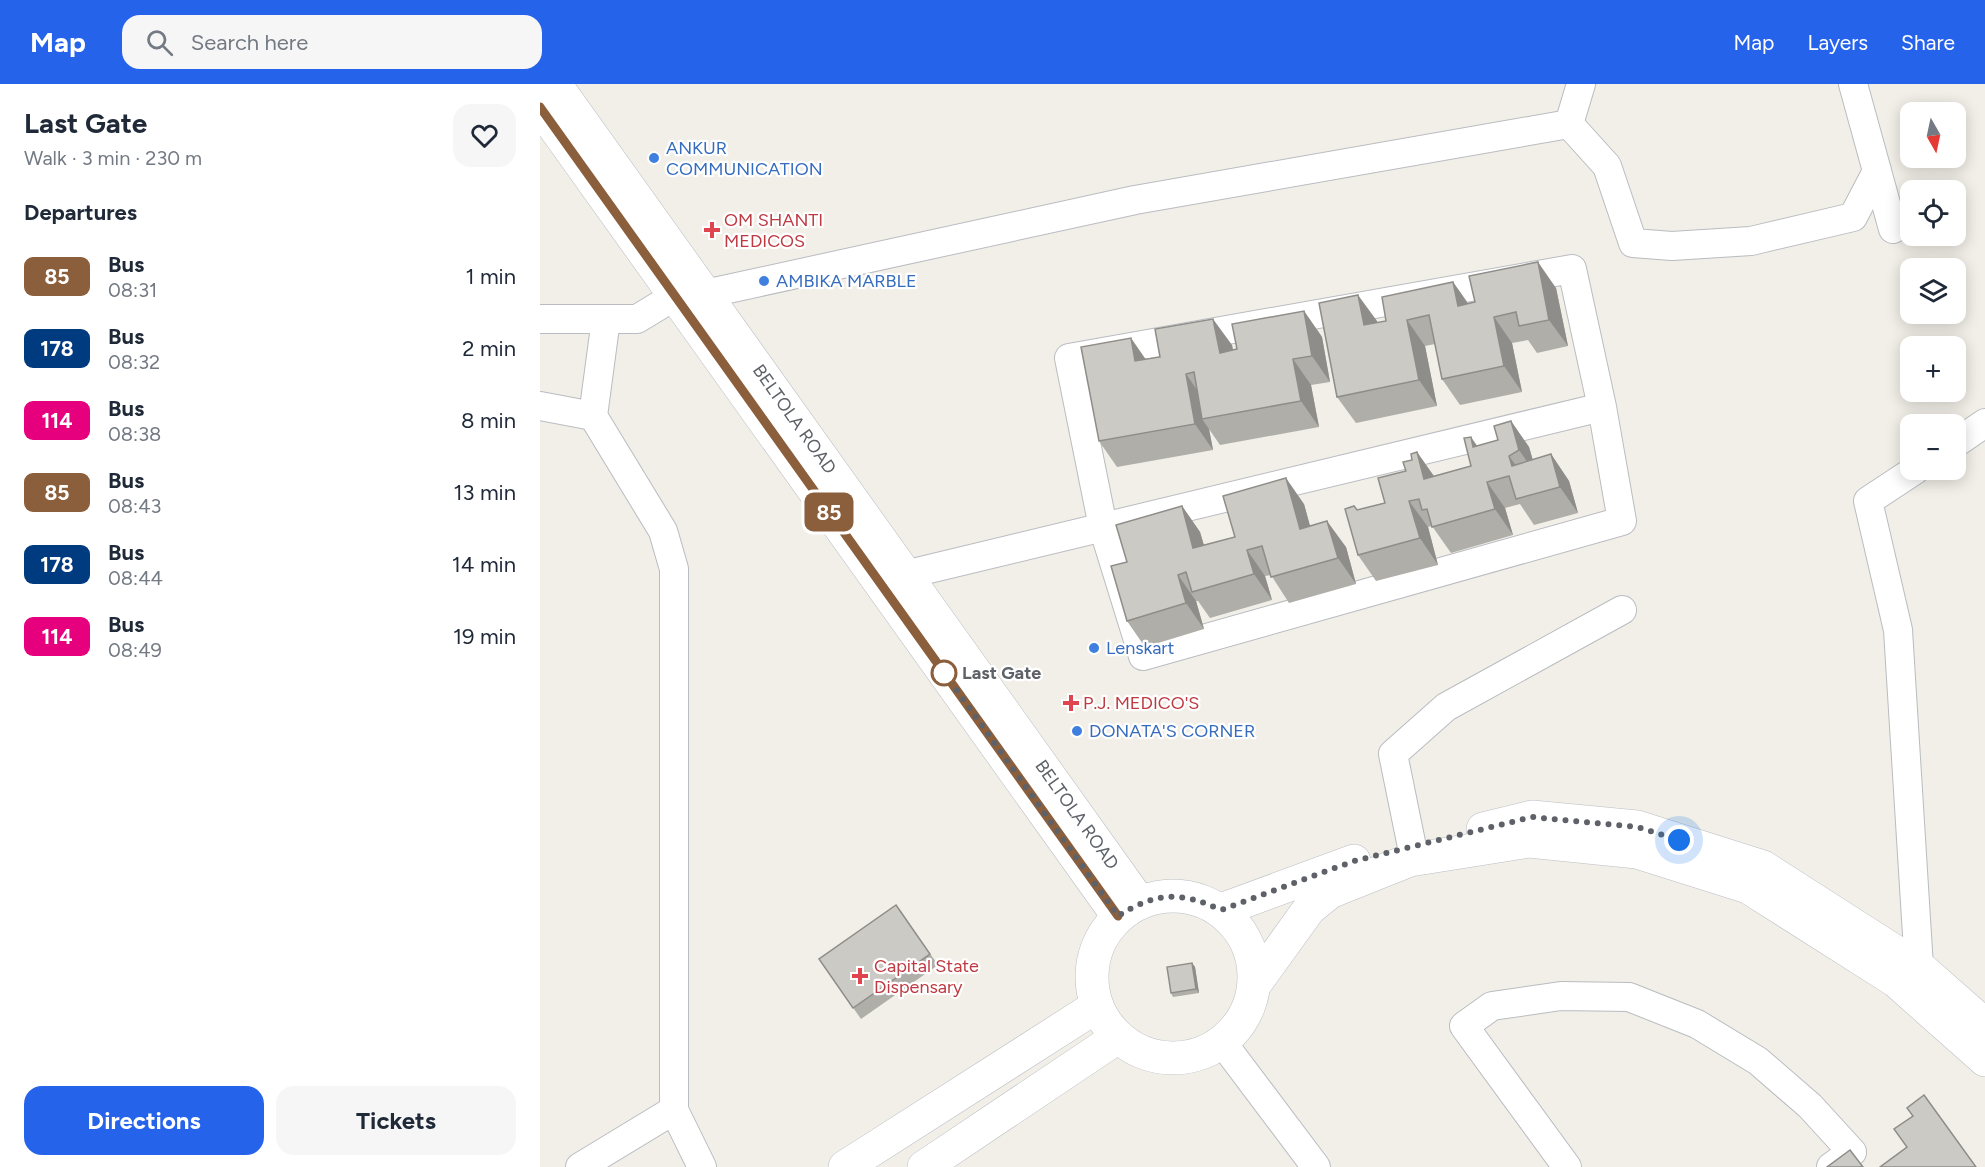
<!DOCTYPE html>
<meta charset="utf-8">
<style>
body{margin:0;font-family:Figtree,sans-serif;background:#f6f6f7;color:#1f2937;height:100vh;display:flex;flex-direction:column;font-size:22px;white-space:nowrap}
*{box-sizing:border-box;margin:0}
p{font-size:20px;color:#747a83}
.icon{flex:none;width:33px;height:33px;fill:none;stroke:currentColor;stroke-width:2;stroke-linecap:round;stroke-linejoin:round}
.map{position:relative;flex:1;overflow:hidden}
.drawer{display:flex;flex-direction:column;background:#fff;width:540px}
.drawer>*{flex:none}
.badge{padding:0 12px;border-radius:9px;font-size:21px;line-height:39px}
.needle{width:39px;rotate:171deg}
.fabs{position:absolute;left:1360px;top:18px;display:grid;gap:12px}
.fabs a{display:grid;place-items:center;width:66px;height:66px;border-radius:12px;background:#fff;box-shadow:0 3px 15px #0003;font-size:30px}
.you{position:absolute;width:30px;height:30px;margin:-15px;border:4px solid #fff;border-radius:50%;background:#1a73e8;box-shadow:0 0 0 9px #1a73e833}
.map>.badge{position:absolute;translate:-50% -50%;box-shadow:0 0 0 3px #fff}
h2{padding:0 24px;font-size:22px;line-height:54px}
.round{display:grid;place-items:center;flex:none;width:63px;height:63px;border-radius:18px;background:#f6f6f7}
.headline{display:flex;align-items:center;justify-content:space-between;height:102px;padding:0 24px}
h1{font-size:28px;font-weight:700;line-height:45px}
.cta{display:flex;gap:12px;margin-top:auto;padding:12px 24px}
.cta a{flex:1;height:69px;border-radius:18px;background:#2563eb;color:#fff;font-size:24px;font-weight:700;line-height:69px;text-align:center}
.cta a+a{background:#f6f6f7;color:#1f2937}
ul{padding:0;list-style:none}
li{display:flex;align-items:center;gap:18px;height:72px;padding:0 24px}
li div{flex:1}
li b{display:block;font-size:22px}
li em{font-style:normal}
li .badge{min-width:66px;font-weight:700;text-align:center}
header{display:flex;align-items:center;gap:36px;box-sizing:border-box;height:84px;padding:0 30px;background:#2563eb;color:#fff}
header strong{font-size:28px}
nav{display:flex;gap:33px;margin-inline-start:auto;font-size:21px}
.search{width:420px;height:54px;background:#f6f6f7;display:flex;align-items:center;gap:15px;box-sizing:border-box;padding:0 21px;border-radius:18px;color:#747a83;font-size:22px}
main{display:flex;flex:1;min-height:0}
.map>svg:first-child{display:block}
</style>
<header>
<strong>Map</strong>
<div class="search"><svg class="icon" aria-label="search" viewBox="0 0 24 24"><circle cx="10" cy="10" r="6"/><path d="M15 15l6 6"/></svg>Search here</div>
<nav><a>Map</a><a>Layers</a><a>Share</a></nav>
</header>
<main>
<section class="drawer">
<div class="headline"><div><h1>Last Gate</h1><p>Walk · 3 min · 230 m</p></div><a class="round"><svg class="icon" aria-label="heart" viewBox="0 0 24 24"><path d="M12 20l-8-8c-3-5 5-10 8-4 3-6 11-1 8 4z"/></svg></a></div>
<h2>Departures</h2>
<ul>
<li><span class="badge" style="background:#8b5e3c;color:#fff">85</span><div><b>Bus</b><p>08:31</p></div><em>1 min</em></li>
<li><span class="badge" style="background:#003b80;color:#fff">178</span><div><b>Bus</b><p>08:32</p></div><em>2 min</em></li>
<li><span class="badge" style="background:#e6007e;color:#fff">114</span><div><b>Bus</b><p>08:38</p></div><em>8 min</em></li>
<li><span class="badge" style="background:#8b5e3c;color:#fff">85</span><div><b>Bus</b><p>08:43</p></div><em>13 min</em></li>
<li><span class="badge" style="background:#003b80;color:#fff">178</span><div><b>Bus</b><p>08:44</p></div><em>14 min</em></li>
<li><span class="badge" style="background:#e6007e;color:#fff">114</span><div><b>Bus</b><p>08:49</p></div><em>19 min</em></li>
</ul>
<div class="cta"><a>Directions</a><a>Tickets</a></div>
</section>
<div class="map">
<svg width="1445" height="1083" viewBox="0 0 1445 1083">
<rect width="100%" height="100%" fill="#f1efe7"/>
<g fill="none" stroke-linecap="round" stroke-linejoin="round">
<defs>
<g id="minor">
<polyline points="1313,0 1353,145"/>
<polyline points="1029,40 1067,82 1093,159 1132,162 1211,157 1313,133 1337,87"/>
<polyline points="1029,40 1041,0"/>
<polyline points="165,210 595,116 1029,40"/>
<polyline points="0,235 97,235 135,212"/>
<polyline points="66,235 53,332 123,447 134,485 134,1026"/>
<polyline points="0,322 53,332"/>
<polyline points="1416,359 1445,339"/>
<polyline points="365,491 385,486 1062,323 1032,185 529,274 563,443 603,572 1082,437 1062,323"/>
<polyline points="872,763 853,670 906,623 1082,526"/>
<polyline points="1370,897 1379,883 1358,546 1328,417 1375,386"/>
<polyline points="682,958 776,1083"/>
<polyline points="40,1083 134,1026 162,1083"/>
<polyline points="1027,1083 924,942 952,922 1021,912 1089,913 1157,940 1218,977 1270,1022 1312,1068 1291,1083"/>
</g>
<g id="secondary">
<path id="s1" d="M 15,0 L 600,819"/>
<polyline points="0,23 578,832"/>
<polyline points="943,745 992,733 1097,743 1223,783 1379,883 1445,941"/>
<circle cx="633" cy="893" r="81"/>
<polyline points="681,826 814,777"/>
<polyline points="715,900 769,825 790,808 870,776 989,757 1097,768 1208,803 1356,897 1445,976"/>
<polyline points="305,1083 557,922"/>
<polyline points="384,1083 578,953"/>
</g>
</defs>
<use href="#minor" stroke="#b9bcc1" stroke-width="30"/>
<use href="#secondary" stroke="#babdc3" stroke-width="34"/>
<use href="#minor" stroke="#fff" stroke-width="28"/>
<use href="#secondary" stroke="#fff" stroke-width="33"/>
</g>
<g fill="#afaea9">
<polygon points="913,198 928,219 1016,204 1028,262 997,269 988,256 972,259 982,308 920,321 902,295 895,260 885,262 897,322 816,339 797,313 837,237 837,239 846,237"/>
<polygon points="764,227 782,253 790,298 771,301 779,343 680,361 669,345 673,366 577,383 559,357 606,276 692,261 693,266 697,265"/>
<polygon points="971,337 989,363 993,376 1011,370 1029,397 1038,429 994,441 980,420 965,424 973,451 911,469 892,442 888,443 898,481 836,497 818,471 817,426 845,419 877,368 894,392 931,382 937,362 958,356"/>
<polygon points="764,420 770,442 806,463 816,500 749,519 731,491 725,492 732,516 670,534 658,517 656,517 664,545 605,563 587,537 587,478 642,422 660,448 664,461 695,453"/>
<polygon points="356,821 398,881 321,935 279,875"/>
<polygon points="652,879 655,883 659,909 633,913 631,909"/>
</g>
<g fill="#8f8d89">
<polygon points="998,178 1016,204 1028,262 1009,236"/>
<polygon points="913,198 931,224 918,222"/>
<polygon points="818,211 837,237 842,267 824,241"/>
<polygon points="764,227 782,253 790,298 772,272"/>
<polygon points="954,233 972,259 982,308 964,282"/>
<polygon points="673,235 692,261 698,295 680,269"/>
<polygon points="867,236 885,262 897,322 879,296"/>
<polygon points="591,254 609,280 595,277"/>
<polygon points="753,275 771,301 779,343 761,317"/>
<polygon points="646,290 664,316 662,335 669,345 673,366 655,340"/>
<polygon points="971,337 989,363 997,392 979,366"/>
<polygon points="931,353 949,379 933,363"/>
<polygon points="877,368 895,394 884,395"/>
<polygon points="1011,370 1029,397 1038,429 1020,403"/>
<polygon points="969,372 988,398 972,382"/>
<polygon points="746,394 764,420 778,471 760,445"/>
<polygon points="947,398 965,424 973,451 955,425"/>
<polygon points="869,417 888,443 898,481 880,454"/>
<polygon points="642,422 660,448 672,490 653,464"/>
<polygon points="787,437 806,463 816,500 798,474"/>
<polygon points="707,466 725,492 732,516 714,490"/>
<polygon points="638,491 656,517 664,545 646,519"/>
<polygon points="652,879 655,883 659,909 656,905"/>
</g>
<g fill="#cccac4" stroke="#8f8d89" stroke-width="1.5">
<polygon points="998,178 1009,236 979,242 976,228 954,233 964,282 902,295 889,231 867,236 879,296 797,313 779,219 818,211 824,241 846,237 842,213 913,198 918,222 935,218 929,192"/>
<polygon points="764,227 772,272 753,275 761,317 662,335 654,288 646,290 655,340 559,357 541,263 591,254 595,277 620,273 615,245 673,235 680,269 697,265 692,240"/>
<polygon points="971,337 979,366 969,372 972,382 1011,370 1020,403 976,415 969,392 947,398 955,425 892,443 887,425 882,426 879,415 869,417 880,454 818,471 805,425 814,422 817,426 845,419 838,394 866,387 863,378 872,376 871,370 877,368 884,395 931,382 924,354 931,353 933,363 958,356 954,342"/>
<polygon points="746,394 760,445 787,437 798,474 731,493 722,462 707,466 714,490 652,508 646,488 638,491 646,519 587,537 571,482 587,478 576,441 642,422 653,464 695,453 683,412"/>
<polygon points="356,821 390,870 313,924 279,875"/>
<polygon points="652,879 656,905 631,909 627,883"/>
<polygon points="1384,1011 1436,1083 1340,1083 1367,1063 1354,1045 1373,1032 1367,1024"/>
<polygon points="1310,1066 1323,1083 1287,1083"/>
</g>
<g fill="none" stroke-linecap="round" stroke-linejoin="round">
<defs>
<polyline id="line" points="0,23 578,832"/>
</defs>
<use href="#line" stroke="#fff" stroke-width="14"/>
<use href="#line" stroke="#8b5e3c" stroke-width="9"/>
<path stroke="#5e6268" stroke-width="6" stroke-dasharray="0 10.8" d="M 404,589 L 398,580 L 578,832 C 617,808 640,807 681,826 L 814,777 L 992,733 L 1097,743 L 1139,756"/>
</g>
<g fill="#3f7fe0" stroke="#fff" stroke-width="2">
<circle cx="114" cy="74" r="6"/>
<circle cx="224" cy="197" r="6"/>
<circle cx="554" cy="564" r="6"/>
<circle cx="537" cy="647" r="6"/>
</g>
<g fill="#e0444e" stroke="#fff" stroke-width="2">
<path d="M169 137h6v6h6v6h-6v6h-6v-6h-6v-6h6z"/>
<path d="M528 610h6v6h6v6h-6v6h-6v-6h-6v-6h6z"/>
<path d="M317 883h6v6h6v6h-6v6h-6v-6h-6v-6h6z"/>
</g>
<circle fill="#fff" stroke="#8b5e3c" stroke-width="3" cx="404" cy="589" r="12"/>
<g text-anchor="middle" stroke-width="4.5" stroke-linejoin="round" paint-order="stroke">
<g font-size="18" fill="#366cbe" stroke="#fff" text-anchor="start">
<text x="126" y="70">ANKUR<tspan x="126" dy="21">COMMUNICATION</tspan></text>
<text x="236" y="203">AMBIKA MARBLE</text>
<text x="566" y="570">Lenskart</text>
<text x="549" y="653">DONATA'S CORNER</text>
</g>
<g font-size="18" fill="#be3a42" stroke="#fff" text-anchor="start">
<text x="184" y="142">OM SHANTI<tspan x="184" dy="21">MEDICOS</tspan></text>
<text x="543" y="625">P.J. MEDICO'S</text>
<text x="334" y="888">Capital State<tspan x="334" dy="21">Dispensary</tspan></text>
</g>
<g font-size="18" fill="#5e6268" stroke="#fff">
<text dy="6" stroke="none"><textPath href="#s1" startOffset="412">BELTOLA ROAD</textPath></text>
<text dy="6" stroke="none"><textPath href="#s1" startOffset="898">BELTOLA ROAD</textPath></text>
</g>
<g font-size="18" font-weight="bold" fill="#5e6268" stroke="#fff" text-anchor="start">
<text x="422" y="595">Last Gate</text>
</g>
</g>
</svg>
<div class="fabs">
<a><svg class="needle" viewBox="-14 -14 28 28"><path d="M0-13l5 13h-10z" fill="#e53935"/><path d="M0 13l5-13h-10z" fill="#747a83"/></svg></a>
<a><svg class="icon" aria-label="locate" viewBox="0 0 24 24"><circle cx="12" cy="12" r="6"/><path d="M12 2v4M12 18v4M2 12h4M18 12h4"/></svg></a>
<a><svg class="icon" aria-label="layers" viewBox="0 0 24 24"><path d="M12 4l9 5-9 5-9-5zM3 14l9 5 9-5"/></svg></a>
<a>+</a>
<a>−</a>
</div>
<div class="you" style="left:1139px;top:756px"></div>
<b class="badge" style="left:289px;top:428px;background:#8b5e3c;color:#fff">85</b>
</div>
</main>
